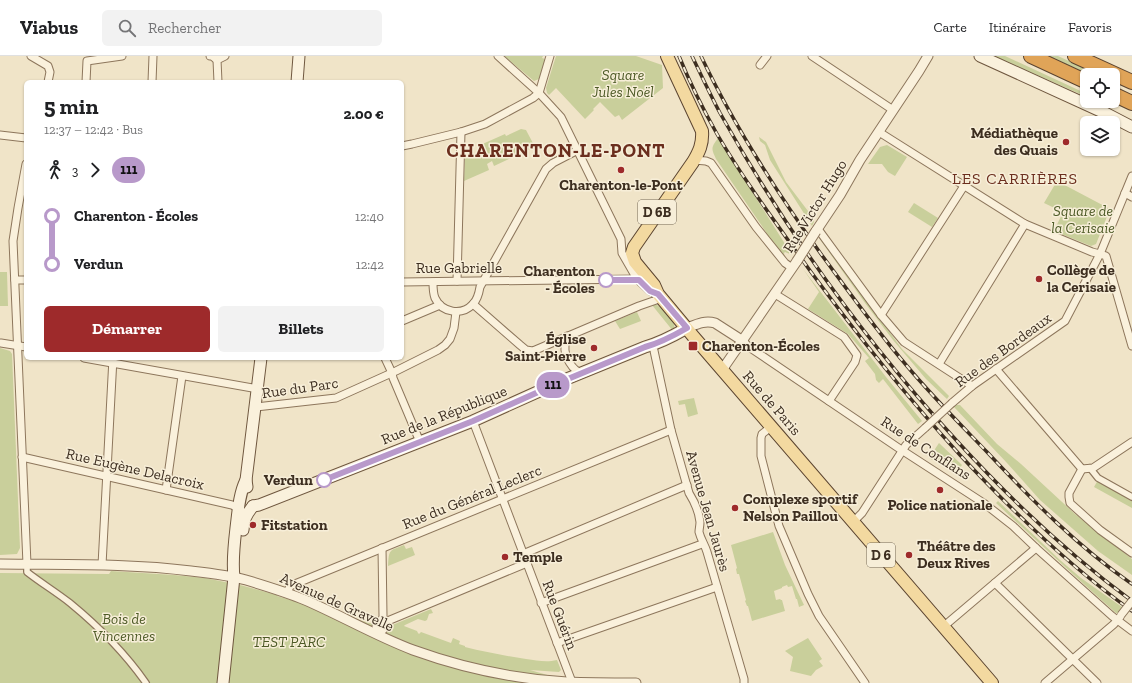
<!DOCTYPE html>
<html lang="fr">
<meta charset="utf-8">
<style>
body{margin:0;font-family:"Zilla Slab",serif;background:#f2f2f2;color:#202124;height:100vh;display:flex;flex-direction:column;font-size:15px;white-space:nowrap}
*{box-sizing:border-box;margin:0}
p{font-size:13px;color:#757577}
.icon{flex:none;width:22px;height:22px;fill:none;stroke:currentColor;stroke-width:2;stroke-linecap:round;stroke-linejoin:round}
.map{position:relative;flex:1;overflow:hidden}
.details{position:absolute;left:24px;top:24px;width:380px;height:280px;display:flex;flex-direction:column;background:#fff;border-radius:6px;box-shadow:0 1px 3px #0004}
.details>*{flex:none}
.badge{padding:0 8px;border-radius:13px;font-size:14px;line-height:26px}
.fabs{position:absolute;left:1080px;top:12px;display:grid;gap:8px}
.fabs a{display:grid;place-items:center;width:40px;height:40px;border-radius:6px;background:#fff;box-shadow:0 1px 3px #0004;font-size:20px}
.map>.badge{position:absolute;translate:-50% -50%;box-shadow:0 0 0 2px #fff}
.legs{display:flex;align-items:center;gap:6px;height:44px;padding:0 20px;font-size:13px}
.legs p{margin-inline-start:auto}
.summary{display:flex;align-items:center;justify-content:space-between;height:68px;padding:0 20px}
h1{font-size:22px;font-weight:700;line-height:30px}
.action{display:flex;gap:8px;margin-top:auto;padding:8px 20px}
.action a{flex:1;height:46px;border-radius:6px;background:#9e2a2b;color:#fff;font-size:16px;font-weight:700;line-height:46px;text-align:center}
.action a+a{background:#f2f2f2;color:#202124}
ul{padding:0 20px;list-style:none}
li{display:flex;align-items:center;gap:14px;height:48px;font-size:15px}
li i{display:grid;place-items:center;width:6px;height:100%;margin:0 5px;background:currentColor}
li i::after{content:'';width:10px;height:10px;margin:-5px;border:3px solid;border-radius:50%;background:#fff}
li p{margin-inline-start:auto}
li:first-child i{background:linear-gradient(#0000 50%,currentColor 0)}
li:last-child i{background:linear-gradient(currentColor 50%,#0000 0)}
header{display:flex;align-items:center;gap:24px;box-sizing:border-box;height:56px;padding:0 20px;background:#fff;border-bottom:1px solid #e0e0e0}
header strong{font-size:19px}
nav{display:flex;gap:22px;margin-inline-start:auto;font-size:14px}
.search{width:280px;height:36px;background:#f2f2f2;display:flex;align-items:center;gap:10px;box-sizing:border-box;padding:0 14px;border-radius:6px;color:#757577;font-size:15px}
.map>svg:first-child{display:block}
</style>
<header>
<strong>Viabus</strong>
<div class="search"><svg class="icon" aria-label="search" viewBox="0 0 24 24"><circle cx="10" cy="10" r="6"/><path d="M15 15l6 6"/></svg>Rechercher</div>
<nav><a>Carte</a><a>Itinéraire</a><a>Favoris</a></nav>
</header>
<div class="map">
<svg width="1132" height="627" viewBox="0 0 1132 627">
<rect width="100%" height="100%" fill="#f0e4c8"/>
<g fill="#c9cf9b">
<polygon points="504,0 543,0 542,2 545,3 539,23 534,25"/>
<polygon points="556,0 636,0 662,9 663,32 622,64 619,59 615,61 600,46 593,53 594,54 585,63 556,32 549,39 547,37 546,32"/>
<polygon points="994,0 1005,0 1087,38 1087,41"/>
<polygon points="1049,0 1058,0 1099,19 1090,19"/>
<polygon points="521,73 526,74 535,91 494,110 492,105 487,108 489,114 464,125 465,101 478,101 478,90 505,78 506,80"/>
<polygon points="759,81 766,86 786,126 811,159 814,166 812,170 770,104 765,89 760,85"/>
<path d="M 718,82 L 792,199 L 785,196 L 784,197 L 785,203 L 764,178 L 766,176 L 716,103 C 711,92 711,92 718,82 Z"/>
<polygon points="887,89 907,101 895,120 888,116 882,108 868,108 880,91"/>
<polygon points="1057,125 1110,153 1096,188 1091,190 1054,175 1063,156 1044,147"/>
<polygon points="914,147 938,162 932,171 908,156"/>
<polygon points="820,181 902,293 949,340 947,343 926,323 893,284 865,247 819,182"/>
<polygon points="803,213 886,321 922,365 918,368 883,323 879,327 876,324 875,318 865,305 869,302 848,278 808,253 819,236"/>
<polygon points="0,216 7,216 8,250 0,250"/>
<path d="M 655,248 C 660,250 673,262 674,268 C 675,271 674,272 673,275 L 652,249 Z"/>
<polygon points="637,256 641,265 620,273 615,265"/>
<polygon points="0,292 10,295 12,298 20,492 17,498 0,499"/>
<polygon points="694,342 698,358 688,361 685,348 679,349 678,345"/>
<polygon points="956,349 960,349 997,388 1021,408 1075,458 1132,503 1132,519 1098,495 1040,444 1007,407 954,351"/>
<polygon points="939,387 962,409 956,417 929,402"/>
<polygon points="1098,424 1132,443 1132,452 1094,431"/>
<path d="M 998,445 L 1060,504 L 1081,522 L 1122,551 L 1118,557 L 1116,557 C 1075,521 1036,484 996,447 Z"/>
<polygon points="773,476 785,509 804,549 799,551 797,543 796,543 792,530 788,531 787,529 782,531 782,532 774,535 776,544 780,543 781,544 782,544 785,555 752,565 748,550 747,550 745,545 746,544 739,518 737,518 736,513 737,512 731,489"/>
<path d="M 404,489 L 406,493 L 412,491 L 415,499 L 388,510 C 389,493 389,495 404,489 Z"/>
<path d="M 111,515 L 174,519 L 205,522 L 240,529 L 277,539 L 277,540 L 390,573 L 390,570 L 431,553 L 433,557 L 429,558 L 427,564 L 425,565 L 418,563 L 405,569 L 404,570 L 417,575 L 418,577 L 419,578 L 421,576 L 451,587 L 453,582 L 460,585 L 459,588 L 465,590 L 465,591 C 485,596 506,600 526,603 C 537,604 545,607 557,604 L 561,614 L 559,616 L 530,614 L 575,627 L 0,627 L 0,517 L 109,518 Z"/>
<polygon points="808,582 822,603 819,605 823,610 816,614 811,620 790,615 793,601 785,595"/>
</g>
<g fill="none" stroke-linecap="round" stroke-linejoin="round">
<defs>
<g id="pedestrian">
<polyline points="1090,412 1098,422 1132,441"/>
<path d="M 27,508 L 27,516 C 41,527 56,536 70,547 C 98,570 125,597 146,627"/>
</g>
<g id="minor">
<polyline points="31,0 48,10 50,16 48,26"/>
<polyline points="210,0 212,0 217,4"/>
<polyline points="498,0 539,37 561,61 621,183 622,197 637,223 650,235 658,238"/>
<polyline points="812,0 893,54"/>
<polyline points="760,9 767,0"/>
<polyline points="86,26 87,5 122,0"/>
<polyline points="152,26 153,0"/>
<polyline points="218,26 217,4 225,0"/>
<polyline points="539,37 550,0"/>
<polyline points="879,76 1025,168 1092,196 1100,198 1106,200 1132,290"/>
<polyline points="0,79 26,82"/>
<polyline points="402,90 412,88 461,76 485,68 533,42 539,37"/>
<polyline points="694,104 706,105 711,107 756,171 785,207 792,212"/>
<polyline points="26,108 18,152 13,185 27,508"/>
<polyline points="1125,137 1132,141"/>
<polyline points="818,173 881,259 904,286 972,330"/>
<polyline points="15,224 26,224"/>
<polyline points="457,225 461,76"/>
<polyline points="402,226 637,223"/>
<path d="M 433,226 C 433,231 433,237 435,242 C 442,257 462,260 473,248 C 477,244 479,237 480,231 L 546,113 L 553,107 L 578,94"/>
<polyline points="775,238 844,281 857,299 855,306 829,345"/>
<polyline points="473,248 520,289 526,294 533,295 639,250 662,242"/>
<polyline points="881,259 964,130"/>
<polyline points="402,265 440,249"/>
<path d="M 567,280 C 566,283 565,286 565,290 C 564,299 572,316 583,317"/>
<polyline points="743,285 749,291 897,391 985,448 1013,470 1036,492 1112,560 1132,575"/>
<polyline points="1,287 26,291"/>
<path d="M 653,290 L 671,374 L 689,437 C 694,445 699,456 700,466 C 700,470 699,473 699,476 C 701,484 705,489 707,496 L 744,623 L 744,627"/>
<polyline points="84,302 258,333"/>
<polyline points="385,302 392,317 393,322 420,386"/>
<polyline points="939,308 1025,168"/>
<polyline points="996,313 1082,413 1093,412 1132,386"/>
<polyline points="952,347 972,330 1065,265 1100,198 1132,120"/>
<polyline points="256,351 336,342 396,315 438,294 445,289 450,283 454,272 456,256"/>
<polyline points="473,365 572,626"/>
<polyline points="771,371 762,378 761,382 761,400 779,470 808,538 819,560 865,627"/>
<polyline points="22,401 232,449 241,454"/>
<polyline points="1082,413 1069,437 1069,441 1070,447 1100,474 1132,497"/>
<polyline points="166,434 182,320"/>
<polyline points="853,466 862,457 906,389 925,372"/>
<polyline points="523,498 687,429"/>
<polyline points="102,509 113,302"/>
<polyline points="995,527 1097,627"/>
<polyline points="287,537 290,530 671,374"/>
<polyline points="541,547 702,488"/>
<polyline points="943,571 1036,492"/>
<polyline points="378,579 384,573 386,567 390,564 527,507"/>
<polyline points="378,579 376,570 382,564 383,560 382,492"/>
<polyline points="557,587 717,531"/>
<polyline points="1045,627 1114,568 1120,561"/>
</g>
<g id="tertiary">
<polyline points="816,175 840,139 860,104 919,15 928,0"/>
<path d="M 687,272 C 697,268 705,264 715,267 L 743,285"/>
<polyline points="722,314 797,205"/>
<path d="M 0,508 C 64,509 128,507 191,515 C 209,517 228,519 246,524 C 266,530 286,536 305,544 C 342,560 376,580 413,594 C 463,612 514,623 567,626 C 590,627 613,627 636,627"/>
</g>
<g id="secondary">
<polyline points="980,0 1105,57 1132,71"/>
<polyline points="297,26 299,0"/>
<polyline points="247,431 246,424 261,302"/>
<path d="M 253,450 L 259,449 L 473,365 L 564,324 L 645,291 C 660,287 673,280 687,272"/>
<path d="M 243,474 C 244,463 246,459 253,450"/>
<path d="M 223,627 L 234,521 C 232,505 234,489 236,472 C 238,456 239,438 246,424"/>
</g>
<path id="primary" d="M 667,0 L 702,75 C 703,88 699,96 693,106 L 634,191 L 632,197 L 635,206 L 654,229 L 658,238 L 693,280 L 992,627"/>
<g id="motorway">
<polyline points="1031,0 1087,26"/>
<polyline points="1075,0 1132,26"/>
<polyline points="1113,38 1132,47"/>
</g>
</defs>
<use href="#pedestrian" stroke="#8d765c" stroke-width="8"/>
<use href="#minor" stroke="#8d765c" stroke-width="9"/>
<use href="#tertiary" stroke="#8d765c" stroke-width="11"/>
<use href="#secondary" stroke="#6f573f" stroke-width="13"/>
<use href="#primary" stroke="#5b4430" stroke-width="14"/>
<use href="#motorway" stroke="#5b4430" stroke-width="16"/>
<use href="#pedestrian" stroke="#faf1dc" stroke-width="5.5"/>
<use href="#minor" stroke="#faf1dc" stroke-width="7"/>
<use href="#tertiary" stroke="#faf1dc" stroke-width="9"/>
<use href="#secondary" stroke="#faf1dc" stroke-width="11"/>
<use href="#primary" stroke="#f3d9a0" stroke-width="12"/>
<use href="#motorway" stroke="#e0a458" stroke-width="14"/>
<defs>
<g id="rail">
<path d="M 679,0 C 690,27 703,53 717,78 C 745,126 779,171 811,216 C 858,280 907,341 960,399 C 1013,456 1069,510 1132,555"/>
<path d="M 692,0 C 701,19 710,38 720,57 C 786,175 866,286 957,385 C 1011,444 1068,498 1132,545"/>
<path d="M 701,0 C 734,70 776,135 821,198 C 849,236 876,274 907,310 C 932,340 960,368 987,396 C 1032,444 1078,491 1132,528"/>
</g>
</defs>
<use href="#rail" stroke="#3d2e20" stroke-width="3.5"/>
<use href="#rail" stroke="#f7eed8" stroke-width="2" stroke-dasharray="6" stroke-linecap="butt"/>
<defs>
<g id="minor-bridge">
<polyline points="925,372 952,347"/>
<polyline points="1121,559 1132,545"/>
</g>
<polyline id="tertiary-bridge" points="797,205 816,175"/>
</defs>
<use href="#minor-bridge" stroke="#8d765c" stroke-width="9" stroke-linecap="butt"/>
<use href="#tertiary-bridge" stroke="#8d765c" stroke-width="11" stroke-linecap="butt"/>
<use href="#minor-bridge" stroke="#faf1dc" stroke-width="7"/>
<use href="#tertiary-bridge" stroke="#faf1dc" stroke-width="9"/>
</g>
<g fill="none" stroke-linecap="round" stroke-linejoin="round">
<defs>
<path id="line-1" d="M 324,424 L 473,365 L 563,325 L 645,291 C 660,287 673,280 687,272 L 658,238 L 650,235 L 639,224 L 606,224"/>
</defs>
<use href="#line-1" stroke="#fff" stroke-width="9"/>
<use href="#line-1" stroke="#b899ca" stroke-width="6"/>
</g>
<g fill="#9e2a2b" stroke="#f7eed8" stroke-width="1.5">
<circle cx="1066" cy="86" r="4"/>
<circle cx="621" cy="114" r="4"/>
<circle cx="1039" cy="223" r="4"/>
<rect x="688" y="285" width="10" height="10" rx="2"/>
<circle cx="594" cy="292" r="4"/>
<circle cx="940" cy="434" r="4"/>
<circle cx="735" cy="452" r="4"/>
<circle cx="253" cy="469" r="4"/>
<circle cx="909" cy="499" r="4"/>
<circle cx="505" cy="501" r="4"/>
</g>
<g fill="#fff" stroke="#b899ca" stroke-width="2">
<circle cx="606" cy="224" r="7"/>
<circle cx="324" cy="424" r="7"/>
</g>
<g text-anchor="middle" stroke-width="3" stroke-linejoin="round" paint-order="stroke">
<g fill="#f7eed8" stroke="#756857" stroke-width="1">
<rect x="638" y="144" width="38" height="24" rx="3"/>
<rect x="867" y="487" width="28" height="24" rx="3"/>
</g>
<g font-size="14" font-weight="bold" fill="#3d2e20">
<text x="657" y="161">D 6B</text>
<text x="881" y="504">D 6</text>
</g>
<g font-size="15" font-style="italic" fill="#4d5a26" stroke="#f7eed8">
<text x="623" y="24">Square<tspan x="623" dy="17">Jules Noël</tspan></text>
<text x="1083" y="160">Square de<tspan x="1083" dy="17">la Cerisaie</tspan></text>
<text x="124" y="568">Bois de<tspan x="124" dy="17">Vincennes</tspan></text>
<text x="289" y="591">TEST PARC</text>
</g>
<g font-size="15" font-weight="bold" fill="#3d2e20" stroke="#f7eed8" text-anchor="start">
<text x="1058" y="82" text-anchor="end">Médiathèque<tspan x="1058" dy="17">des Quais</tspan></text>
<text x="621" y="134" text-anchor="middle">Charenton-le-Pont</text>
<text x="1047" y="219">Collège de<tspan x="1047" dy="17">la Cerisaie</tspan></text>
<text x="586" y="288" text-anchor="end">Église<tspan x="586" dy="17">Saint-Pierre</tspan></text>
<text x="702" y="295">Charenton-Écoles</text>
<text x="743" y="448">Complexe sportif<tspan x="743" dy="17">Nelson Paillou</tspan></text>
<text x="940" y="454" text-anchor="middle">Police nationale</text>
<text x="261" y="474">Fitstation</text>
<text x="917" y="495">Théâtre des<tspan x="917" dy="17">Deux Rives</tspan></text>
<text x="513" y="506">Temple</text>
</g>
<g font-size="15" fill="#3d2e20" stroke="#f7eed8">
<text transform="translate(815 150) rotate(-58)" y="5">Rue Victor Hugo</text>
<text x="459" y="217">Rue Gabrielle</text>
<text transform="translate(1003 294) rotate(-36)" y="5">Rue des Bordeaux</text>
<text transform="translate(300 332) rotate(-8)" y="5">Rue du Parc</text>
<text transform="translate(772 347) rotate(49)" y="5">Rue de Paris</text>
<text transform="translate(444 359) rotate(-22)" y="5">Rue de la République</text>
<text transform="translate(926 392) rotate(33)" y="5">Rue de Conflans</text>
<text transform="translate(135 413) rotate(13)" y="5">Rue Eugène Delacroix</text>
<text transform="translate(472 441) rotate(-22)" y="5">Rue du Général Leclerc</text>
<text transform="translate(708 455) rotate(74)" y="5">Avenue Jean Jaurès</text>
<text transform="translate(337 546) rotate(24)" y="5">Avenue de Gravelle</text>
<text transform="translate(560 559) rotate(69)" y="5">Rue Guérin</text>
</g>
<g font-size="15" font-weight="bold" fill="#3d2e20" stroke="#f7eed8" text-anchor="end">
<text x="595" y="220">Charenton<tspan x="595" dy="17">- Écoles</tspan></text>
<text x="313" y="429">Verdun</text>
</g>
<g font-size="16" letter-spacing="1" fill="#6b2e1e" stroke="#f7eed8">
<text x="1015" y="128">LES CARRIÈRES</text>
</g>
<g font-size="19" font-weight="bold" letter-spacing="1" fill="#6b2e1e" stroke="#f7eed8">
<text x="556" y="101">CHARENTON-LE-PONT</text>
</g>
</g>
</svg>
<div class="fabs">
<a><svg class="icon" aria-label="locate" viewBox="0 0 24 24"><circle cx="12" cy="12" r="6"/><path d="M12 2v4M12 18v4M2 12h4M18 12h4"/></svg></a>
<a><svg class="icon" aria-label="layers" viewBox="0 0 24 24"><path d="M12 4l9 5-9 5-9-5zM3 14l9 5 9-5"/></svg></a>
</div>
<b class="badge" style="left:553px;top:329px;background:#b899ca;color:#111">111</b>
<section class="details">
<div class="summary"><div><h1>5 min</h1><p>12:37 – 12:42 · Bus</p></div><b>2.00 €</b></div>
<div class="legs"><svg class="icon" aria-label="walk" viewBox="0 0 24 24"><circle cx="13" cy="4" r="2"/><path d="M13 8l-2 6 4 7M11 14l-3 7M7 12l3-4h3l4 4"/></svg>3<svg class="icon" aria-label="forward" viewBox="0 0 24 24"><path d="M9 5l7 7-7 7"/></svg><b class="badge" style="background:#b899ca;color:#111">111</b></div>
<ul>
<li><i style="color:#b899ca"></i><b>Charenton - Écoles</b><p>12:40</p></li>
<li><i style="color:#b899ca"></i><b>Verdun</b><p>12:42</p></li>
</ul>
<div class="action"><a>Démarrer</a><a>Billets</a></div>
</section>
</div>
